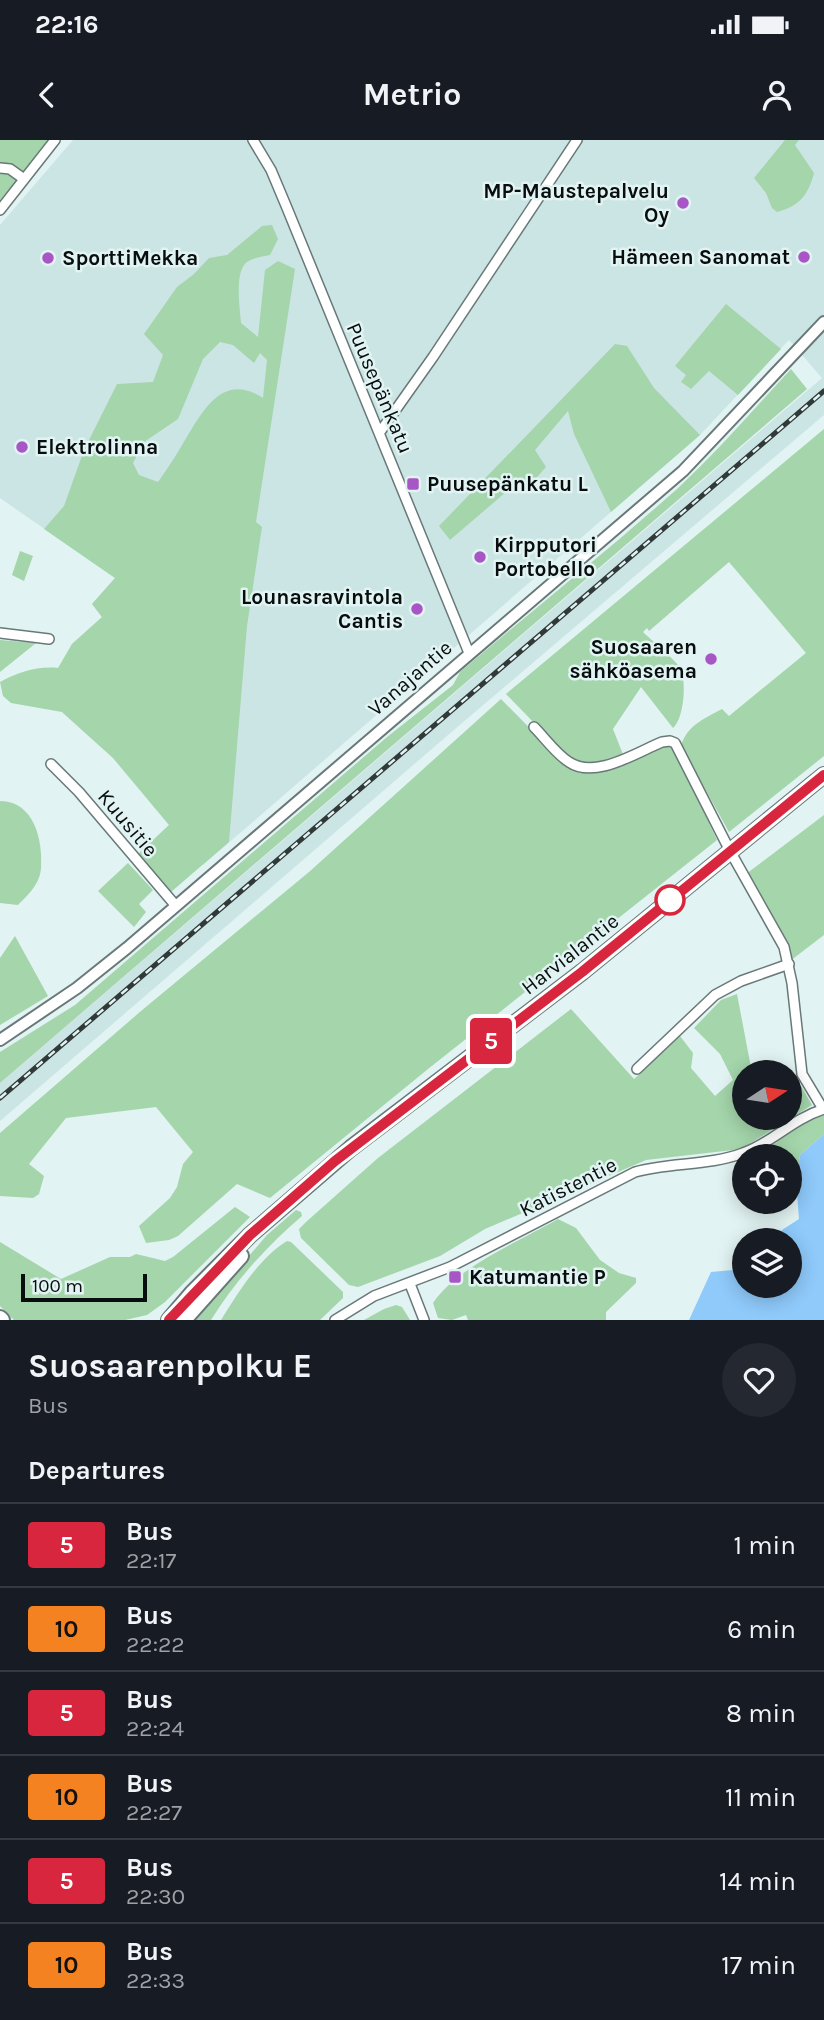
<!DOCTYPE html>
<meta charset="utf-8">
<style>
body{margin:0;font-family:Karla,sans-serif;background:#242831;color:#f1f3f6;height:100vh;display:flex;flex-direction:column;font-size:26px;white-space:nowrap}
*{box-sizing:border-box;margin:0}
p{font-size:23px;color:#9ea1a6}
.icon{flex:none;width:38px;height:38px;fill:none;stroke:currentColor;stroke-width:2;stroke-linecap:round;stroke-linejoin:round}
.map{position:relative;height:1180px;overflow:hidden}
.side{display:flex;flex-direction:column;background:#171b24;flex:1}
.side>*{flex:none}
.badge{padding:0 14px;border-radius:5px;font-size:24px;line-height:46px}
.needle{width:46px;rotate:78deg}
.buttons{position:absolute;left:732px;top:920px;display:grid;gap:14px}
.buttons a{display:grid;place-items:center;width:70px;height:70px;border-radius:50%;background:#171b24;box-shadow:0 4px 18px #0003;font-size:35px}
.scale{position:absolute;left:21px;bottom:18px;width:126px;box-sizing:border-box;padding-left:7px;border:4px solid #080e0e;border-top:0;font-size:19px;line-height:24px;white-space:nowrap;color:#080e0e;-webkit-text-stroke:5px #e1f3f2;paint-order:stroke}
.map>.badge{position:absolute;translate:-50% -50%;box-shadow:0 0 0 4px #fff}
h2{padding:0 28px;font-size:26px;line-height:63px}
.round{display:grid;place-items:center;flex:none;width:74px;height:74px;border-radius:37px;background:#242831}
.headline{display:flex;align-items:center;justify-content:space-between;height:119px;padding:0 28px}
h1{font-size:33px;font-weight:700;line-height:52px}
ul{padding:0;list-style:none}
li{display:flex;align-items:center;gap:21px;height:84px;padding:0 28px;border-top:2px solid #363941}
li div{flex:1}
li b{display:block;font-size:26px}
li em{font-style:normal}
li .badge{min-width:77px;font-weight:700;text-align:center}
.status{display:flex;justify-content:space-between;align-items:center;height:49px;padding:0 35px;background:#171b24;direction:ltr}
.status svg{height:19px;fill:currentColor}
header{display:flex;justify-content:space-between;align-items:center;height:91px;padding:0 28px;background:#171b24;font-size:32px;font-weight:700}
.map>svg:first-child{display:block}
</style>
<div class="status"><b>22:16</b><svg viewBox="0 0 49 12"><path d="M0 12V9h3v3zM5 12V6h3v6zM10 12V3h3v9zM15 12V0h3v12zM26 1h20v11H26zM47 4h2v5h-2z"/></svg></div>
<header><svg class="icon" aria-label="back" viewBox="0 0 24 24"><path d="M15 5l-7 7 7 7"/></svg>Metrio<svg class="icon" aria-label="person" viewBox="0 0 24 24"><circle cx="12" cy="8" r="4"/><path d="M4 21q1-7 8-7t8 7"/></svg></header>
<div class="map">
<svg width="824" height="1180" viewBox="0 0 824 1180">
<rect width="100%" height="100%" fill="#e1f3f2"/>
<polygon fill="#cbe5e5" points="73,0 824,0 824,275 455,589 0,981 0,943 822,238 789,200 700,295 203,725 113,618 62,572 51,542 72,504 102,477 92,464 115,438 0,358 0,85"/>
<g fill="#a4d5ab" fill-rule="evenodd">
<polygon points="0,0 50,0 0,60"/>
<path d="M 785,0 L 799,0 L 795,5 L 814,33 C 808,55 800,66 777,72 L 772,68 L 766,53 L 754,38 Z"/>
<path d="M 272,85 L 278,99 L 270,115 C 261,117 249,118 244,125 C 235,138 240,169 241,183 L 258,197 L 265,130 L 278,121 L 295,129 L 256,382 L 262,387 L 247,486 L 229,702 L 171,752 L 138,714 L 169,685 L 113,618 L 62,572 L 11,563 L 3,556 L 0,542 C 19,532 37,526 58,528 L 72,504 L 102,477 L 92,464 L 115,438 L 44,389 L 64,366 L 84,310 L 117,244 L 153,242 L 163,215 L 144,194 L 177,147 L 194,134 L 209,118 L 227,115 L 262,86 ZM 220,202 L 233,205 L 254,223 L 260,213 L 267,220 L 263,258 C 223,232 204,269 185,300 C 177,314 168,328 158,342 L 139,335 L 133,323 L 144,302 L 178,279 L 203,219 Z"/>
<polygon points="726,164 781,209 738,255 709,231 691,249 681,242 686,235 675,226"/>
<polygon points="615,204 627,206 654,248 700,295 611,372 574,294 568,271 535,310 546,327 531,344 520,340 450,400 439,386"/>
<path d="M 791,229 L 807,249 L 0,943 L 0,912 L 75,865 L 387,597 L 453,545 L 460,532 C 532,471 606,412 677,349 C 718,311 754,269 791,229 Z"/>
<path d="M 824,289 L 824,616 L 729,692 L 681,606 C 687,585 704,579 722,569 L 729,576 L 806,513 L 729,422 L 649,491 L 647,488 L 643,492 C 651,500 676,520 680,528 C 687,540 684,579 673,588 L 641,547 L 613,589 L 624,617 L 594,626 L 570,620 L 506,554 Z"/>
<polygon points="20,411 33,416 24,441 12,435"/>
<polygon points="0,500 36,503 0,532"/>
<polygon points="501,559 565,624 576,631 594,631 668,605 673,606 717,700 428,929 270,1058 237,1044 178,1096 169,1100 146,1103 139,1086 170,1058 177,1047 183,1024 193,1012 156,967 66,978 29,1024 44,1036 39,1054 33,1058 0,1056 0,993 141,871 309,732"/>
<path d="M 0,661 C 34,661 43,700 41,728 C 40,744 28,755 18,765 L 0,763 Z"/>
<polygon points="824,675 824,795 790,821 746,734"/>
<polygon points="128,723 153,750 139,764 146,772 134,787 98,751"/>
<polygon points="15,796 48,856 0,885 0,818"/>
<polygon points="737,854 752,933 744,933 744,978 789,978 789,950 801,946 812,965 746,1006 733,1010 646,1020 485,1089 440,1116 358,1147 349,1145 301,1098 299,1089 306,1082 378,1018 571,869 634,939 680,896 693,913 691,928 715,956 733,940 720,914 694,888 721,860"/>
<polygon points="824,975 824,994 800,1015 796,1041 789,1038 789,1017 757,1017 806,980"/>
<polygon points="235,1067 250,1077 165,1162 147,1175 125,1180 14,1180 0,1166 0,1102 61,1139 110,1117 130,1117 136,1114 165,1121 173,1117"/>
<path d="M 296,1070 L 301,1072 L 302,1076 C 266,1107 236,1140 211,1180 L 194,1180 L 267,1095 Z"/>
<path d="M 558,1079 L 576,1088 L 600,1120 L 619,1133 L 636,1138 L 636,1143 L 606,1172 L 606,1180 L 468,1180 L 466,1175 L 452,1180 L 438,1178 L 433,1163 C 457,1127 520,1101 558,1079 Z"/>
<path d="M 287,1101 L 291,1102 L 343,1152 L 343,1158 L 320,1180 L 221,1180 C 238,1153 259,1118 287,1101 Z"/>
<polygon points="396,1165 402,1167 410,1180 364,1180 384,1169"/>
</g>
<polygon fill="#8fcafb" points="824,994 824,1180 689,1180 711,1132 744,1129 744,1146 789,1146 789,1101 781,1097 782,1090 799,1079 796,1041 800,1015"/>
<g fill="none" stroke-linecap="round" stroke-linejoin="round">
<defs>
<g id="minor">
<polyline points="253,0 271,30 287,68 469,513"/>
<polyline points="0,28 10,29 24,39"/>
<polyline points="0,70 55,0"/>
<polyline points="380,292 433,217 577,0"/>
<polyline points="0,493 49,499"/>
<path d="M 534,587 C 545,598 556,614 569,622 C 595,640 637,612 662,602 L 670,601 L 675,603 L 730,711 L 784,807 L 792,843 L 802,934 L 823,969 L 824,968"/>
<polyline points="51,624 79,652 176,766"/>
<polyline points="637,929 715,855 741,841 789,824"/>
<polyline points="410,1144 424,1180"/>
<path d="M 335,1180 L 374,1156 L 450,1127 L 635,1032 C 670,1022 709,1026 743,1013 C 772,1003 792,979 824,969"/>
</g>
<polyline id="tertiary" points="0,900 77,848 127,808 683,331 824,182"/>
<g id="trunk">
<polyline points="0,1178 2,1180"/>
<polyline points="169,1180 192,1153 250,1095 351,1008 582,832 824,635"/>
<polyline points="184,1180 241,1116"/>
</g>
</defs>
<use href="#minor" stroke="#697878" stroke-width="12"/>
<use href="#tertiary" stroke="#697878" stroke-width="14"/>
<use href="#trunk" stroke="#697878" stroke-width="18"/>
<use href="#minor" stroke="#fff" stroke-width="9"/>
<use href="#tertiary" stroke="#fff" stroke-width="10"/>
<use href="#trunk" stroke="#fff" stroke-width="14"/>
<defs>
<polyline id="rail" points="0,958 824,251"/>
</defs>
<use href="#rail" stroke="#313939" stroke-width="5"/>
<use href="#rail" stroke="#e1f3f2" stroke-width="2.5" stroke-dasharray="8" stroke-linecap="butt"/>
</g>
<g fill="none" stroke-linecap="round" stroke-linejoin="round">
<defs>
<polyline id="line" points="169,1180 250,1095 335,1021 582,832 824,635"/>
</defs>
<use href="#line" stroke="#fff" stroke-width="16"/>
<use href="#line" stroke="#d7263d" stroke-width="10"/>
</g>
<g fill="#a856c6" stroke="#e1f3f2" stroke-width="2.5">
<circle cx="683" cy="63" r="7"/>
<circle cx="804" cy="117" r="7"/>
<circle cx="48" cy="118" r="7"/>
<circle cx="22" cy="307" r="7"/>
<rect x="406" y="337" width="14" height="14" rx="3.5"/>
<circle cx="480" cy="417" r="7"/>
<circle cx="417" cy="469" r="7"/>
<circle cx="711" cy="519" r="7"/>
<rect x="448" y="1130" width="14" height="14" rx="3.5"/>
</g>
<circle fill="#fff" stroke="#d7263d" stroke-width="3.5" cx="670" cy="760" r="14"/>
<g text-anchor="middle" stroke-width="5" stroke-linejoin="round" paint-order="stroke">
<g font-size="21" font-weight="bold" fill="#080e0e" stroke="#e1f3f2" text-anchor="start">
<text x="669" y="58" text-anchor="end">MP-Maustepalvelu<tspan x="669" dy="24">Oy</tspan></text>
<text x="790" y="124" text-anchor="end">Hämeen Sanomat</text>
<text x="62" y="125">SporttiMekka</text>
<text x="36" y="314">Elektrolinna</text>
<text x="427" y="351">Puusepänkatu L</text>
<text x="494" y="412">Kirpputori<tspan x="494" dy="24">Portobello</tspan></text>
<text x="403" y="464" text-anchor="end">Lounasravintola<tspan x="403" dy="24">Cantis</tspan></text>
<text x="697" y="514" text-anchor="end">Suosaaren<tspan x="697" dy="24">sähköasema</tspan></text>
<text x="469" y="1144">Katumantie P</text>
</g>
<g font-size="21" fill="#080e0e" stroke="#e1f3f2">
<text transform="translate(380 248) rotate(67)" y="7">Puusepänkatu</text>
<text transform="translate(410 538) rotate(-41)" y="7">Vanajantie</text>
<text transform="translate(128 683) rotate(50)" y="7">Kuusitie</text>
<text transform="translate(570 814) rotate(-38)" y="7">Harvialantie</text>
<text transform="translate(568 1047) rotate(-27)" y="7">Katistentie</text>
</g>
</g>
</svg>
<div class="buttons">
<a><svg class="needle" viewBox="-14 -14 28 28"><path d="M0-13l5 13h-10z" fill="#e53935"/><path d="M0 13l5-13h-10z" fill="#9ea1a6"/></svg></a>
<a><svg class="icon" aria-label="locate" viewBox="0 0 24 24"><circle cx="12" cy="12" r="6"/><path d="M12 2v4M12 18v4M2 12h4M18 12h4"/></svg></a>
<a><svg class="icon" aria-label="layers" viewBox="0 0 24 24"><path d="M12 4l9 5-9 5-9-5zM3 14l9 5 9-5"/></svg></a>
</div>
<div class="scale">100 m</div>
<b class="badge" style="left:491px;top:901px;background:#d7263d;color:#fff">5</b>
</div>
<section class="side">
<div class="headline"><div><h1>Suosaarenpolku E</h1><p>Bus</p></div><a class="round"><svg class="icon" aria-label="heart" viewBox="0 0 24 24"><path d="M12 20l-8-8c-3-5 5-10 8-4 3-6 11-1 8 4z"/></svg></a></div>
<h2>Departures</h2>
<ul>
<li><span class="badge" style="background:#d7263d;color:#fff">5</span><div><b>Bus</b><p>22:17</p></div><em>1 min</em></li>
<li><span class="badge" style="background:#f58220;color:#111">10</span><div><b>Bus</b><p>22:22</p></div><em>6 min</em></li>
<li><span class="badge" style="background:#d7263d;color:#fff">5</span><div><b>Bus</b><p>22:24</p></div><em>8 min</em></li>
<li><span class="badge" style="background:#f58220;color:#111">10</span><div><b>Bus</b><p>22:27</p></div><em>11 min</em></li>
<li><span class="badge" style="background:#d7263d;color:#fff">5</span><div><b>Bus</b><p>22:30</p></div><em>14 min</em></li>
<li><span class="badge" style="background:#f58220;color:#111">10</span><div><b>Bus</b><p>22:33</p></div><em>17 min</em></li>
</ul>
</section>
